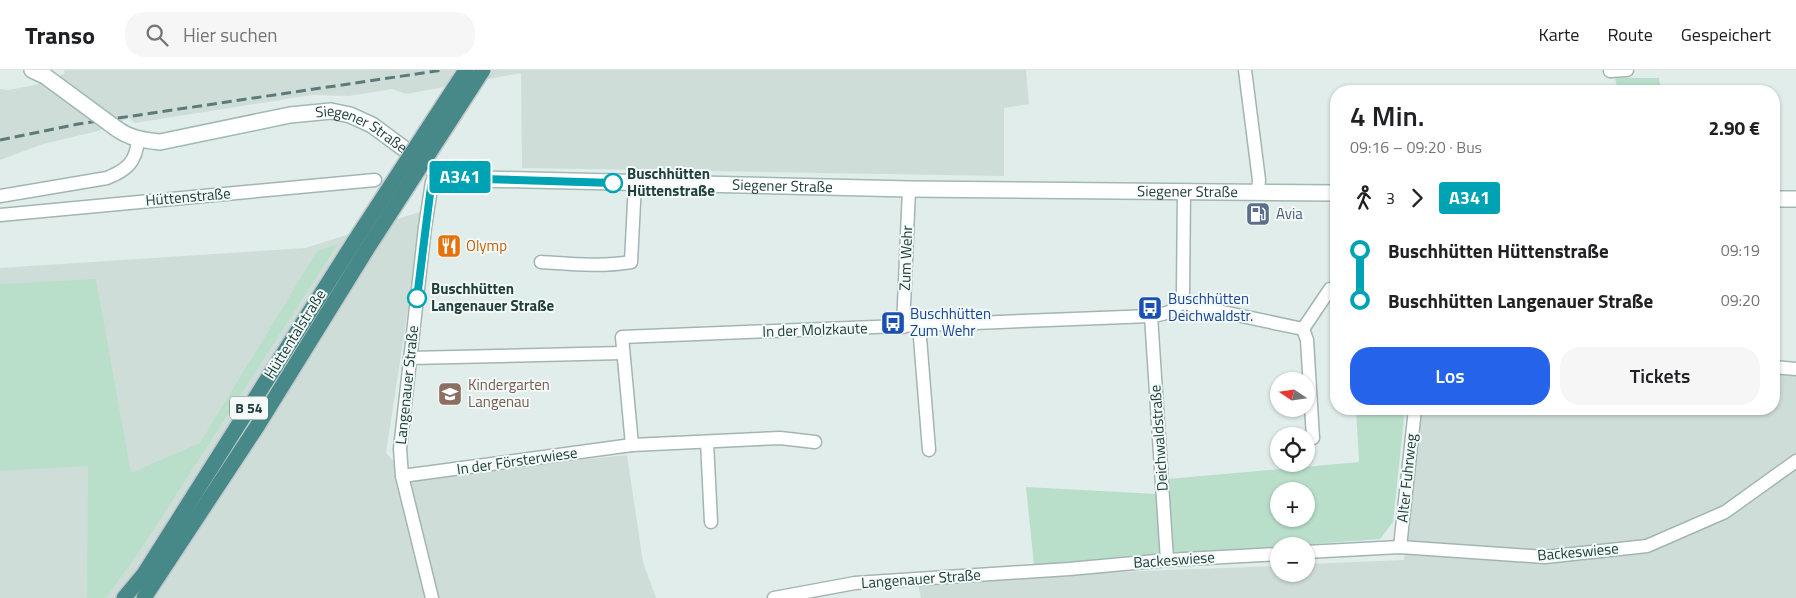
<!DOCTYPE html>
<html lang="de">
<meta charset="utf-8">
<style>
body{margin:0;font-family:"Titillium Web",sans-serif;background:#f6f6f6;color:#202124;height:100vh;display:flex;flex-direction:column;font-size:19px;white-space:nowrap}
*{box-sizing:border-box;margin:0}
p{font-size:16px;color:#757577}
.icon{flex:none;width:28px;height:28px;fill:none;stroke:currentColor;stroke-width:2;stroke-linecap:round;stroke-linejoin:round}
.map{position:relative;flex:1;overflow:hidden}
.sheet{position:absolute;left:1330px;top:15px;width:450px;height:330px;display:flex;flex-direction:column;background:#fff;border-radius:20px;box-shadow:0 1px 4px #0004}
.sheet>*{flex:none}
.badge{padding:0 10px;border-radius:4px;font-size:18px;line-height:32px}
.needle{width:32px;rotate:283deg}
.tools{position:absolute;left:1270px;top:302px;display:grid;gap:10px}
.tools a{display:grid;place-items:center;width:45px;height:45px;border-radius:50%;background:#fff;box-shadow:0 1px 4px #0004;font-size:25px}
.map>.badge{position:absolute;translate:-50% -50%;box-shadow:0 0 0 2px #fff}
.legs{display:flex;align-items:center;gap:8px;height:55px;padding:0 20px;font-size:16px}
.legs p{margin-inline-start:auto}
.summary{display:flex;align-items:center;justify-content:space-between;height:85px;padding:0 20px}
h1{font-size:28px;font-weight:600;line-height:38px}
.action{display:flex;gap:10px;margin-top:auto;padding:10px 20px}
.action a{flex:1;height:58px;border-radius:20px;background:#2563eb;color:#fff;font-size:20px;font-weight:600;line-height:58px;text-align:center}
.action a+a{background:#f6f6f6;color:#202124}
ul{padding:0 20px;list-style:none}
li{display:flex;align-items:center;gap:18px;height:50px;font-size:19px}
li i{display:grid;place-items:center;width:8px;height:100%;margin:0 6px;background:currentColor}
li i::after{content:'';width:12px;height:12px;margin:-6px;border:4px solid;border-radius:50%;background:#fff}
li p{margin-inline-start:auto}
li:first-child i{background:linear-gradient(#0000 50%,currentColor 0)}
li:last-child i{background:linear-gradient(currentColor 50%,#0000 0)}
header{display:flex;align-items:center;gap:30px;box-sizing:border-box;height:70px;padding:0 25px;background:#fff;border-bottom:1px solid #e0e0e0}
header strong{font-size:24px}
nav{display:flex;gap:28px;margin-inline-start:auto;font-size:18px}
.search{width:350px;height:45px;background:#f6f6f6;display:flex;align-items:center;gap:12px;box-sizing:border-box;padding:0 18px;border-radius:20px;color:#757577;font-size:19px}
.map>svg:first-child{display:block}
</style>
<header>
<strong>Transo</strong>
<div class="search"><svg class="icon" aria-label="search" viewBox="0 0 24 24"><circle cx="10" cy="10" r="6"/><path d="M15 15l6 6"/></svg>Hier suchen</div>
<nav><a>Karte</a><a>Route</a><a>Gespeichert</a></nav>
</header>
<div class="map">
<svg width="1796" height="528" viewBox="0 0 1796 528">
<rect width="100%" height="100%" fill="#e1edea"/>
<g fill="#cfddd9">
<polygon points="63,0 1026,0 1029,34 1004,38 1004,106 522,98 521,3 406,24 392,19 349,26 312,25 135,53 129,48 98,61 43,74 0,90 0,19 8,20 35,15 64,4 65,2"/>
<polygon points="1329,134 1336,134 1336,217 1329,215"/>
<polygon points="423,141 386,383 408,407 627,385 643,492 656,528 0,528 0,198 305,178"/>
<polygon points="1774,304 1796,306 1796,528 921,528 918,515 1035,505 1279,496 1279,504 1306,504 1306,494 1404,490 1421,339 1774,339"/>
</g>
<g fill="#b9dfcb" fill-rule="evenodd">
<polygon points="1615,8 1659,8 1661,21 1618,21"/>
<polygon points="338,174 141,479 106,528 87,528 88,396 0,401 0,214 96,209 131,403 200,373 317,181"/>
<path d="M 1356,339 L 1405,339 L 1393,452 L 1380,469 L 1034,495 L 1026,417 L 1157,424 L 1157,410 L 1359,392 ZM 1279,421 L 1306,421 L 1306,449 L 1279,449 Z"/>
</g>
<g fill="none" stroke-linecap="round" stroke-linejoin="round">
<defs>
<g id="minor">
<polyline points="1245,0 1259,110 1258,121"/>
<polyline points="1610,1 1627,0"/>
<path d="M 0,126 L 107,108 C 127,100 136,92 138,70"/>
<polyline points="0,145 375,110"/>
<path d="M 541,192 C 572,194 601,197 631,192 L 635,113"/>
<polyline points="1180,233 1303,259 1307,270 1313,368"/>
<polyline points="1151,246 1167,490"/>
<polyline points="919,255 929,380"/>
<polyline points="903,257 909,119"/>
<polyline points="1303,259 1330,219"/>
<polyline points="410,288 622,283"/>
<polyline points="1774,297 1796,299"/>
<polyline points="707,372 711,452"/>
<path d="M 632,375 L 622,267 L 1151,246 C 1167,244 1180,241 1183,223 L 1184,121"/>
<polyline points="402,406 632,375 780,368 815,372"/>
<polyline points="1400,477 1415,339"/>
<polyline points="1306,482 1400,477 1545,487 1647,476 1725,442 1796,391"/>
<polyline points="432,528 402,406 400,379 425,157 432,112 438,101"/>
<polyline points="774,528 855,513 1069,499 1167,490 1279,484"/>
</g>
<g id="secondary">
<polyline points="32,0 45,6"/>
<path id="s1" d="M 117,59 C 131,69 144,70 160,72 L 290,45 L 331,41 L 350,45 L 372,55 L 429,97 L 457,106 L 482,109 L 909,119 L 1336,123"/>
<polyline points="1774,129 1796,129"/>
</g>
<g id="trunk">
<polyline points="124,528 144,504 354,172"/>
<polyline points="144,528 258,355 367,179"/>
</g>
</defs>
<use href="#minor" stroke="#a3b5b3" stroke-width="15"/>
<use href="#secondary" stroke="#9fb9b5" stroke-width="18"/>
<use href="#trunk" stroke="#c1c9c9" stroke-width="18"/>
<use href="#minor" stroke="#fff" stroke-width="12"/>
<use href="#secondary" stroke="#fff" stroke-width="15"/>
<use href="#trunk" stroke="#468988" stroke-width="15"/>
<polyline stroke="#5b7b79" stroke-width="3" stroke-dasharray="10 5" stroke-linecap="butt" points="0,70 78,54 443,0"/>
<defs>
<polyline id="secondary-bridge" points="45,6 117,59"/>
<g id="trunk-bridge">
<polyline points="354,172 466,0"/>
<polyline points="367,179 483,0"/>
</g>
</defs>
<use href="#secondary-bridge" stroke="#9fb9b5" stroke-width="18" stroke-linecap="butt"/>
<use href="#trunk-bridge" stroke="#c1c9c9" stroke-width="18" stroke-linecap="butt"/>
<use href="#secondary-bridge" stroke="#fff" stroke-width="15"/>
<use href="#trunk-bridge" stroke="#468988" stroke-width="15"/>
</g>
<g fill="none" stroke-linecap="round" stroke-linejoin="round">
<defs>
<polyline id="line-1" points="417,228 430,124 432,112 438,101 457,106 482,109 613,113"/>
</defs>
<use href="#line-1" stroke="#fff" stroke-width="11"/>
<use href="#line-1" stroke="#00a3b4" stroke-width="8"/>
</g>
<defs>
<symbol id="fuel-square" viewBox="-11 -11 22 22"><rect x="-9" y="-9" width="18" height="18" rx="4" fill="#5c6f8a" stroke="#f2f9f7"/><path d="M-5.5-6h7V0h2V4h1.3V-2.5L3-4.5l.8-.8L6-3V5H2.5V1h-1V6h-7ZM-4.2-4.7v3.2H.2V-4.7Z" fill="#fff"/></symbol>
<symbol id="restaurant-square" viewBox="-11 -11 22 22"><rect x="-9" y="-9" width="18" height="18" rx="4" fill="#e8710a" stroke="#f2f9f7"/><path d="M-5-6h1v4h1v-4h1v4h1v-4h1v5L-1.5 .5V6h-2V.5L-5-1ZM5-6V6H3V1.5H1.5Q1.5-4 5-6Z" fill="#fff"/></symbol>
<symbol id="bus-square" viewBox="-11 -11 22 22"><rect x="-9" y="-9" width="18" height="18" rx="4" fill="#1a4fb4" stroke="#f2f9f7"/><path d="M-5-6H5V4H4V6H2V4H-2V6H-4V4H-5ZM-3.5-4V0h7V-4ZM-3.5 1.2v1.5H-2V1.2ZM2 1.2v1.5H3.5V1.2Z" fill="#fff"/></symbol>
<symbol id="school-square" viewBox="-11 -11 22 22"><rect x="-9" y="-9" width="18" height="18" rx="4" fill="#8d6e63" stroke="#f2f9f7"/><path d="M0-5L7-2L0 1L-7-2ZM-4 1L0 2.5L4 1V4Q0 6-4 4Z" fill="#fff"/></symbol>
</defs>
<g fill-rule="evenodd">
<use href="#fuel-square" x="1244" y="130" width="28" height="28"/>
<use href="#restaurant-square" x="435" y="162" width="28" height="28"/>
<use href="#bus-square" x="1136" y="224" width="28" height="28"/>
<use href="#bus-square" x="879" y="239" width="28" height="28"/>
<use href="#school-square" x="436" y="310" width="28" height="28"/>
</g>
<g fill="#fff" stroke="#00a3b4" stroke-width="2.5">
<circle cx="613" cy="113" r="9"/>
<circle cx="417" cy="228" r="9"/>
</g>
<g text-anchor="middle" stroke-width="4" stroke-linejoin="round" paint-order="stroke">
<rect fill="#f2f9f7" stroke="#5f7775" stroke-width="1" x="230" y="326.5" width="38" height="23" rx="4"/>
<g font-size="14" font-weight="bold" fill="#203f3d">
<text x="249" y="343">B 54</text>
</g>
<g font-size="15" fill="#203f3d" stroke="#f2f9f7">
<text dy="5" stroke="none"><textPath href="#s1" startOffset="254">Siegener Straße</textPath></text>
<text dy="5" stroke="none"><textPath href="#s1" startOffset="689">Siegener Straße</textPath></text>
<text dy="5" stroke="none"><textPath href="#s1" startOffset="1094">Siegener Straße</textPath></text>
<text transform="translate(188 127) rotate(-5)" y="5">Hüttenstraße</text>
<text transform="translate(906 188) rotate(-88)" y="5">Zum Wehr</text>
<text transform="translate(815 260) rotate(-2)" y="5">In der Molzkaute</text>
<text transform="translate(295 264) rotate(-58)" y="5">Hüttentalstraße</text>
<text transform="translate(407 315) rotate(-84)" y="5">Langenauer Straße</text>
<text transform="translate(1159 368) rotate(-94)" y="5">Deichwaldstraße</text>
<text transform="translate(517 391) rotate(-8)" y="5">In der Försterwiese</text>
<text transform="translate(1407 408) rotate(-84)" y="5">Alter Fuhrweg</text>
<text transform="translate(1578 482) rotate(-5)" y="5">Backeswiese</text>
<text transform="translate(1174 490) rotate(-4)" y="5">Backeswiese</text>
<text transform="translate(921 509) rotate(-4)" y="5">Langenauer Straße</text>
</g>
<g font-size="15" font-weight="bold" fill="#203f3d" stroke="#f2f9f7" text-anchor="start">
<text x="627" y="109">Buschhütten<tspan x="627" dy="17">Hüttenstraße</tspan></text>
<text x="431" y="224">Buschhütten<tspan x="431" dy="17">Langenauer Straße</tspan></text>
</g>
<g font-size="15" fill="#4e5e75" stroke="#f2f9f7" text-anchor="start">
<text x="1276" y="149">Avia</text>
</g>
<g font-size="15" fill="#c56008" stroke="#f2f9f7" text-anchor="start">
<text x="466" y="181">Olymp</text>
</g>
<g font-size="15" fill="#164399" stroke="#f2f9f7" text-anchor="start">
<text x="1168" y="234">Buschhütten<tspan x="1168" dy="17">Deichwaldstr.</tspan></text>
<text x="910" y="249">Buschhütten<tspan x="910" dy="17">Zum Wehr</tspan></text>
</g>
<g font-size="15" fill="#785e54" stroke="#f2f9f7" text-anchor="start">
<text x="468" y="320">Kindergarten<tspan x="468" dy="17">Langenau</tspan></text>
</g>
</g>
</svg>
<div class="tools">
<a><svg class="needle" viewBox="-14 -14 28 28"><path d="M0-13l5 13h-10z" fill="#e53935"/><path d="M0 13l5-13h-10z" fill="#757577"/></svg></a>
<a><svg class="icon" aria-label="locate" viewBox="0 0 24 24"><circle cx="12" cy="12" r="6"/><path d="M12 2v4M12 18v4M2 12h4M18 12h4"/></svg></a>
<a>+</a>
<a>−</a>
</div>
<b class="badge" style="left:460px;top:107px;background:#00a3b4;color:#fff">A341</b>
<section class="sheet">
<div class="summary"><div><h1>4 Min.</h1><p>09:16 – 09:20 · Bus</p></div><b>2.90 €</b></div>
<div class="legs"><svg class="icon" aria-label="walk" viewBox="0 0 24 24"><circle cx="13" cy="4" r="2"/><path d="M13 8l-2 6 4 7M11 14l-3 7M7 12l3-4h3l4 4"/></svg>3<svg class="icon" aria-label="forward" viewBox="0 0 24 24"><path d="M9 5l7 7-7 7"/></svg><b class="badge" style="background:#00a3b4;color:#fff">A341</b></div>
<ul>
<li><i style="color:#00a3b4"></i><b>Buschhütten Hüttenstraße</b><p>09:19</p></li>
<li><i style="color:#00a3b4"></i><b>Buschhütten Langenauer Straße</b><p>09:20</p></li>
</ul>
<div class="action"><a>Los</a><a>Tickets</a></div>
</section>
</div>
